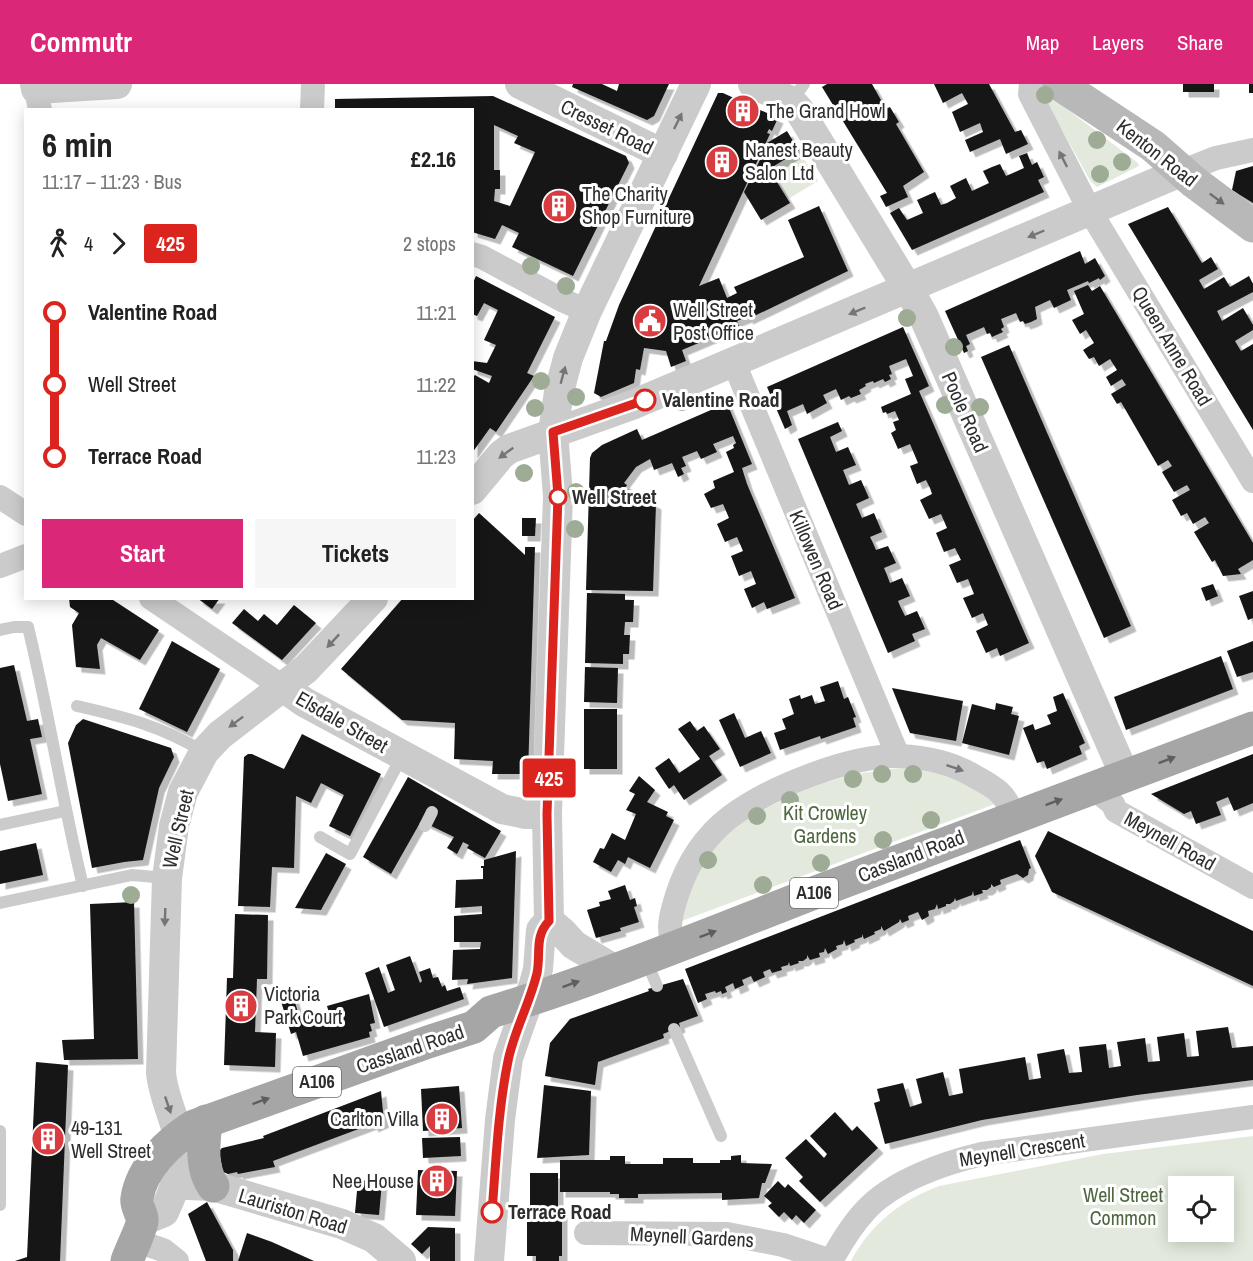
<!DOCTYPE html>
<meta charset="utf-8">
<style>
body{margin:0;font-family:"Archivo Narrow",sans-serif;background:#f6f6f6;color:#222;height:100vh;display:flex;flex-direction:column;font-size:22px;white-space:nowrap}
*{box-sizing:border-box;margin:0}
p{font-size:20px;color:#767676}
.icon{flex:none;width:33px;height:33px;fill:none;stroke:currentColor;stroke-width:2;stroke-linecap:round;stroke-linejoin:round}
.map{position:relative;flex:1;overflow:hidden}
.side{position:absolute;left:24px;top:24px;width:450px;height:492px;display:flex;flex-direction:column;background:#fff;border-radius:0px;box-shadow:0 3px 15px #0003}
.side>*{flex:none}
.badge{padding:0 12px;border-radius:4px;font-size:21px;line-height:39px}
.fabs{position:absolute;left:1168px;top:1092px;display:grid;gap:12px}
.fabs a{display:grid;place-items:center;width:66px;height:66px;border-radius:0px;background:#fff;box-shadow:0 3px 15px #0003;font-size:30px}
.map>.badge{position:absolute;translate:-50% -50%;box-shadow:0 0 0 3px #fff}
.legs{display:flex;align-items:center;gap:9px;height:66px;padding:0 18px;font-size:20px}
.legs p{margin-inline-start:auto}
.overview{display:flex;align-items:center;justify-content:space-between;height:102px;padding:0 18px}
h1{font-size:33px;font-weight:800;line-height:45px}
.action{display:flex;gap:12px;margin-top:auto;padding:12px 18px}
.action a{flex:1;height:69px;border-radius:0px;background:#db2777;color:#fff;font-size:24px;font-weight:800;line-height:69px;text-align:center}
.action a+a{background:#f6f6f6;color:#222}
ul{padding:0 18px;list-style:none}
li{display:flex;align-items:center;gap:21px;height:72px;font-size:22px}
li i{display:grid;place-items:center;width:9px;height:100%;margin:0 8px;background:currentColor}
li i::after{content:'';width:15px;height:15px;margin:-8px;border:4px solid;border-radius:50%;background:#fff}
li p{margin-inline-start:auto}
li:first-child i{background:linear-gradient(#0000 50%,currentColor 0)}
li:last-child i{background:linear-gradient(currentColor 50%,#0000 0)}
header{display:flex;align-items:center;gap:36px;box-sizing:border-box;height:84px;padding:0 30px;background:#db2777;color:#fff}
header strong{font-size:28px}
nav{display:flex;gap:33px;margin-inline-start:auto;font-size:21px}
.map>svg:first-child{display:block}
</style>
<header>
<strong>Commutr</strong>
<nav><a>Map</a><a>Layers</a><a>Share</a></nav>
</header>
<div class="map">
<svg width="1253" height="1177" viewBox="0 0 1253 1177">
<defs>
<filter id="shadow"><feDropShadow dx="5.5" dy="5.5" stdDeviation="0" flood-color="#0004"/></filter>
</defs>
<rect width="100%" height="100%" fill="#fff"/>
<g fill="#e3eadd" fill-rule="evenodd">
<polygon points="1042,6 1138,79 1139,82 1097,103 1091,98 1040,7"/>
<polygon points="799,67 818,97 788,115 769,85"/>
<polygon points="900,684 922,684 967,699 995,720 679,838 687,806 716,759 751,732 791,712 818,701 855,690"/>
<path d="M 1253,1052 L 1253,1177 L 851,1177 C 871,1140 900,1117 939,1102 L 1103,1070 ZM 1224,1102 L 1224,1148 L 1179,1148 L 1179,1102 Z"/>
</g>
<g fill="#151515" fill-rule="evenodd" filter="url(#shadow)">
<polygon points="573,0 602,0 617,7 619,0 669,0 654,32 647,36 572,3"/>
<polygon points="827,0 872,0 886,25 890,23 899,38 896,40 924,88 903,102 908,113 886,123 880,112 887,109 822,3"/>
<polygon points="934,0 989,0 1015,48 1021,46 1028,60 1006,70 1000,55 970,68 965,56 983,48 980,39 960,48 952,28 968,20 962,9 943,19"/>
<rect x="1183" y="0" width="31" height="8"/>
<rect x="1249" y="0" width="4" height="9"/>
<polygon points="718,9 723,9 778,34 772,47 769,45 767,49 770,50 699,202 719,194 727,214 737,209 734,203 804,173 788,136 819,122 848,187 748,235 747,233 737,237 739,242 682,266 686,277 671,283 666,267 644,264 640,286 636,285 634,299 601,313 594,309 604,257 606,257 619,221"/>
<path d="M 493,12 L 626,72 L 629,79 L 573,192 L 512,163 L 519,149 L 502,141 L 495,155 L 472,148 L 472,26 L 335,26 L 335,15 ZM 494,41 L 518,52 L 514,59 L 535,68 L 510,122 L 494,117 L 495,105 L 500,105 L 500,86 L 494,86 Z"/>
<polygon points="787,47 799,67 769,85 790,119 761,136 744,108 762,72 771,66 767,59"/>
<polygon points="1027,69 1032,81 1037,78 1044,93 1038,96 1044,108 912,166 890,129 899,124 907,136 923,129 917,116 935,108 941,121 947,119 956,114 950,102 966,94 972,107 989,99 983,87 992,83 1000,80 1006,92 1024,84 1019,72"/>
<polygon points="1253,82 1253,119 1232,106 1236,87"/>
<polygon points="1168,123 1202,179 1211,173 1218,185 1199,196 1204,205 1224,193 1230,203 1249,192 1253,200 1253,208 1217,227 1222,237 1243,224 1253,241 1253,246 1235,257 1241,267 1253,260 1253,346 1128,140"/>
<polygon points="1080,167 1085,180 1095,174 1105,192 1100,196 1099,194 1089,199 1088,197 1067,206 1071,216 1054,224 1050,216 1035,223 1037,235 1031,238 1025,240 1023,237 1020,238 1016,229 1001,235 1004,243 1001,245 1003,248 992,253 990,249 987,250 984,243 966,251 970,260 966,262 968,267 964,269 945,227"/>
<polygon points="476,192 555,233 527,289 534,292 496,348 490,344 472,369 472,294 475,291 489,299 492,292 472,285 472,277 487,279 496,261 484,256 498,226 484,219 477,232 472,230 472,201"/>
<polygon points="1088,201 1092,207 1100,202 1253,459 1253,476 1238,485 1241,490 1223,492 1215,476 1212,478 1194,448 1209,439 1205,433 1193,440 1187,429 1181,432 1172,416 1190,406 1187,401 1174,408 1162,388 1172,382 1168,376 1158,382 1121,318 1117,320 1111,310 1126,301 1122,295 1111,302 1106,293 1117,286 1110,275 1099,282 1094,273 1089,275 1083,266 1094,259 1086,246 1080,250 1072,236 1084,230 1074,207"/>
<polygon points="903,243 929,302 919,307 1029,559 1000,572 997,564 986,569 976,547 988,541 983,529 972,534 963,514 974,510 968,495 957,499 949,481 961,476 955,464 944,468 936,449 947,444 941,430 929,435 920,416 932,410 930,404 926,396 917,400 910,382 918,379 910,360 898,365 895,358 891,349 896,346 893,338 899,336 895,327 887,330 886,328 883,329 881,323 911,310 905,295 913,292 906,275 889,282 892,290 889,291 891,295 885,298 883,295 874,299 873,297 865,300 866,302 859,306 861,310 851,314 849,312 841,316 836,305 823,311 827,319 807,330 803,320 787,327 792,341 785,345 767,303"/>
<polygon points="1009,261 1131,542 1104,554 981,273"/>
<polygon points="727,319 752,380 742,384 747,400 795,514 767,525 764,518 752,524 744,505 756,500 751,487 739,492 731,472 743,467 737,453 725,458 717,440 729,434 723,420 711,424 704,410 715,404 713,397 734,388 726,368 734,364 733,361 736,359 733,352 713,360 717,368 701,375 697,367 682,373 686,382 681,384 684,390 678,393 672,379 654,386 650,375 636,383 624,399 627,401 625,404 656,420 653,507 586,506 590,374 592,369 602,361 637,345 642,356"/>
<polygon points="838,338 842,347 830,353 836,368 848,363 856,381 843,386 849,401 861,396 869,414 856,420 862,434 874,429 882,448 870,453 873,459 876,466 888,462 896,479 884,484 887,491 890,499 902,494 910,512 898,517 901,524 905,532 917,527 925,545 912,550 915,557 888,569 798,355"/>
<polygon points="479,429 525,471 525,463 535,463 528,690 492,690 493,677 454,675 455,639 402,636 341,585 403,514 472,514 472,437"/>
<polygon points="522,434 536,434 535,452 522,452"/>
<polygon points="1213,500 1218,512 1206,517 1201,504"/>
<polygon points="1253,507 1253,534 1248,536 1239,512"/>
<polygon points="587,509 625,510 625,516 634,516 633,538 625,538 624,551 630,551 629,570 623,570 623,580 585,579"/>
<polygon points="69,514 110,514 159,546 140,576 101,554 97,561 100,585 76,583 72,541 79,529 70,523"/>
<polygon points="197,514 220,514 212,525"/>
<polygon points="294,521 316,539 282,576 232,539 244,525 258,537 264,530 277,541"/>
<polygon points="172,557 220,585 187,648 139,625"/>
<polygon points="1253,557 1253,588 1237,593 1227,567"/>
<polygon points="1221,572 1233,605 1126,646 1114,613"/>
<polygon points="14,581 27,637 38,635 42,653 30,655 42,710 8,717 0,680 0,584"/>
<polygon points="585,583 618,584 617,619 584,618"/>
<polygon points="838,597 844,615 848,613 856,633 853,634 856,643 821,655 820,652 780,666 774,649 786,645 782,635 794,630 789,615 800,611 801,615 812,611 815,620 825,617 820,603"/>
<polygon points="892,604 963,617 956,657 910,649"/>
<polygon points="1063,609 1085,659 1079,662 1082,670 1047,685 1044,677 1037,679 1023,644 1033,640 1035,646 1051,640 1047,631 1057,627 1053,613"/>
<polygon points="996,619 1013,623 1011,630 1019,632 1009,671 962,659 972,620 995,626"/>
<rect x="584" y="625" width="33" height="60"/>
<polygon points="734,629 745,654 761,647 771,669 740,683 719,636"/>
<polygon points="83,635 171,664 174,673 159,704 143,776 124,778 92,784 68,659 76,641"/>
<polygon points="690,637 697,647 704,642 720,665 709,672 722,691 684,716 674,701 669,705 655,684 669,674 679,689 700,675 678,645"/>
<polygon points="302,650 381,690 350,752 329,742 344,711 321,699 311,719 296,712 294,784 272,783 270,823 238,822 244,673 248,670 252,670 284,685"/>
<polygon points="1253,670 1253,719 1234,727 1228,713 1216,718 1221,731 1196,740 1191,727 1184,730 1151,710"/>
<polygon points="639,692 655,706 647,718 668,728 666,732 674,736 650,784 628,773 625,780 618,776 611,788 593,778 600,764 604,765 612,749 625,756 636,730 626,726 635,710 629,707"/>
<polygon points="408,693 501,747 485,774 467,764 469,761 463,758 457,770 447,764 454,753 421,737 391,790 363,773"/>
<polygon points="1048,747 1253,847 1253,902 1052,808 1035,772"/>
<polygon points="1020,756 1031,784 1029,785 1028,791 1023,794 1017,790 1011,792 1000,796 1001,800 994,803 991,800 991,803 987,806 982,806 983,809 974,812 973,807 972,811 956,817 955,814 954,817 950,820 946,820 946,822 938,825 937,820 935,825 928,827 929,832 922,836 918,828 908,832 909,836 902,839 900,835 899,838 884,847 881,842 881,845 874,848 875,850 864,855 862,850 862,853 854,856 855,858 846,862 844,856 843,860 836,862 837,865 828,870 825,864 824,868 819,869 820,873 810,876 807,871 807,874 803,877 798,877 799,879 790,882 789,878 788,881 781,883 782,886 772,889 770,885 763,888 765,893 754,898 751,892 742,896 744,901 735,905 733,899 725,903 727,908 722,910 721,907 716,909 715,907 705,910 707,915 698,919 685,885"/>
<polygon points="36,759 43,791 0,800 0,767"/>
<polygon points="516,767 512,894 467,900 468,895 452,896 453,866 480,865 481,858 454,858 454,832 482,830 482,822 455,824 456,796 483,795 483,784 481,784 481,782 484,782 484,776"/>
<polygon points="326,769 346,780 321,826 295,824"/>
<polygon points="625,801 630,816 635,814 637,822 634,823 639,838 620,844 621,847 596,854 587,826 600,822 599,818 611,815 608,807"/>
<polygon points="134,818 138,975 64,976 62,956 94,955 90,820"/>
<polygon points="235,830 268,831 267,895 257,895 255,948 276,949 275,983 224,981 227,894 233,894"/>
<polygon points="410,872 420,899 422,897 419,888 430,884 433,894 438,893 442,903 445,901 447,907 460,903 464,915 384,943 365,889 379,883 388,909 395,906 386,881"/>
<polygon points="683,895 698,932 679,939 680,943 663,950 664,954 598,978 595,1001 545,992 550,959 570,935 649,907 648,905"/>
<polygon points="369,910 375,939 370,940 372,947 369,948 370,953 303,972 296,948 291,950 280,914 293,911 299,932 310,929 313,941 331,936 327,922"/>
<polygon points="1228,943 1232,964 1253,962 1253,996 1137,1011 1060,1023 982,1036 885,1060 874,1019 880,1017 877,1005 903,999 910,1023 922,1019 916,995 943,988 949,1012 963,1009 959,985 1025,973 1029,996 1041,994 1037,970 1064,965 1069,989 1082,988 1079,963 1106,960 1109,984 1121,982 1117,958 1145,954 1148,978 1160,977 1157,953 1184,949 1187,973 1199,972 1196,947"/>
<polygon points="36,978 68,981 60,1177 15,1177 27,1173"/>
<polygon points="544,1001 591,1007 589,1071 537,1074"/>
<polygon points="459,1002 462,1044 423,1047 421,1005"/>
<polygon points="381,1007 384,1038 373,1043 372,1040 273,1077 275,1083 238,1090 237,1088 228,1090 223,1088 219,1067 222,1064 264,1054 263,1052"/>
<polygon points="835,1028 852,1047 857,1042 878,1064 820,1118 799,1097 803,1093 785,1074 806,1055 824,1074 827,1070 810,1052"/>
<polygon points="460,1053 461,1072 423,1074 422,1054"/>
<polygon points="741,1071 741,1079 772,1080 765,1099 762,1099 759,1114 722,1116 722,1109 638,1110 638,1114 619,1114 619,1110 610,1110 610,1108 560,1108 560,1076 610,1076 610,1072 625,1072 625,1080 663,1080 663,1074 693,1074 693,1079 720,1079 720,1076 731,1076 731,1072"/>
<polygon points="418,1086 457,1087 455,1132 416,1131"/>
<polygon points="530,1089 558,1089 558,1124 562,1124 562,1172 559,1172 559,1177 536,1177 536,1172 527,1172 527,1124 530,1124"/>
<polygon points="358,1096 382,1098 379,1131 355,1129"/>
<polygon points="778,1097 785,1104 788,1100 816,1126 804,1139 796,1131 792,1136 784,1128 779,1133 768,1122 772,1119 764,1112"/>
<polygon points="207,1118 233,1166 233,1177 206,1177 188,1130"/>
<polygon points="428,1143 455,1144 455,1177 430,1177 430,1162 422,1170 411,1160"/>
<polygon points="247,1149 272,1158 314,1177 238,1177"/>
</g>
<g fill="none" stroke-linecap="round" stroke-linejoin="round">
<g stroke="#cbcbcb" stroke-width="12">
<polyline points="791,17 804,0"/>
<path d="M 0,546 L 14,543 L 28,543 C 49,629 62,716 83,802"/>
<path d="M 77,622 C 125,633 161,642 204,668"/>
<polyline points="0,741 65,727"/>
<polyline points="425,742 432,728"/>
<polyline points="320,753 350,770 402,672"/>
<polyline points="0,819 132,791 167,794"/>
<polyline points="646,876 657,902"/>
<polyline points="674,945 721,1052"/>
<polyline points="0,1047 0,1121"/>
</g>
<g stroke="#cbcbcb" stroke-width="24">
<polyline points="1031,0 1030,10 1090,127 1253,397"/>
<polyline points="36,5 40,26"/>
<polyline points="312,26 313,0"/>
<polyline points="1183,87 1216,74 1253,66"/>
<polyline points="472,170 482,173 562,216 587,227"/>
<polyline points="734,279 898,672"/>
<polyline points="0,413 26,430"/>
<polyline points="0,482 26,472"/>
<polyline points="151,514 283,603"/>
<polyline points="1093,704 1113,720 1116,727 1253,803"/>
<path d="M 673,863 C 667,844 671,830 677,811 C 687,780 704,753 730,733 C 770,703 850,671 900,672 C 925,673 952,679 974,692 C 996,704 1005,709 1014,732"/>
<polyline points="586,1149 727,1150 783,1161 831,1177"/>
<polyline points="134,1156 163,1166 177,1177"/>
<path d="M 831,1177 C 841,1159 851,1142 865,1127 C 892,1097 944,1079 982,1070 L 1253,1033"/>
</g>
<g stroke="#cbcbcb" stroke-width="30">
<polyline points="35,0 36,5 117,0"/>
<polyline points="520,0 663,70"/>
<polyline points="753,0 791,17 799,26 913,213 924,233 1125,692"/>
<polyline points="472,406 501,371 509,365 632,321 1183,87"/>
<polyline points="283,603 304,618 502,725 526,730 547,730"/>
<polyline points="549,837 562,848 574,861 614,885"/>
<polyline points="187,1101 213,1102 342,1140 374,1154 401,1177"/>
<path d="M 142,1137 L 164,1128 C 176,1103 184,1079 178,1051 C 173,1030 163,1011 161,989 L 167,794 L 174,742 L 183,708 L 204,668 L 220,651 L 306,585 L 373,514"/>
<polyline points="489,1177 500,1036 508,974 534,900 538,885 541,846 549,837 547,730 558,412 553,348 559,308 568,274 587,227 696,0"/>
</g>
<polyline stroke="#b8b8b8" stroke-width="33" points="1059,0 1153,62 1194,98 1253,142"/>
<g stroke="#a6a6a6" stroke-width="33">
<path d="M 206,1037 C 204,1059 200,1083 213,1102"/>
<path d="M 127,1177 C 130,1168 142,1144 142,1137 C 143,1130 135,1122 137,1114 C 142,1083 169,1058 194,1042 L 428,958 L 474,943 L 491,928 C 602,894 711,849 819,807 C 964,752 1108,699 1253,644"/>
</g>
</g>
<g fill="#9eab95">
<circle cx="1045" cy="11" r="9"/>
<circle cx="1097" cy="56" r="9"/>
<circle cx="1122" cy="78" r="9"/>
<circle cx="1100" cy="90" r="9"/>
<circle cx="531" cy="182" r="9"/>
<circle cx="566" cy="202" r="9"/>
<circle cx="907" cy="234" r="9"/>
<circle cx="954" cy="263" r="9"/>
<circle cx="541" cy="297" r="9"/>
<circle cx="576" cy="313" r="9"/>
<circle cx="682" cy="318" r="9"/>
<circle cx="945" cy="321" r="9"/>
<circle cx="980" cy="323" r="9"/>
<circle cx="535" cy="324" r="9"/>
<circle cx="524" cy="389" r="9"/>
<circle cx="576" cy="408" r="9"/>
<circle cx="575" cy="445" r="9"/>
<circle cx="882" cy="690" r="9"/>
<circle cx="913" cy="690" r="9"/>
<circle cx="853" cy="695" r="9"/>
<circle cx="790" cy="716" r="9"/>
<circle cx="757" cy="732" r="9"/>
<circle cx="931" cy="736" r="9"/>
<circle cx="883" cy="756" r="9"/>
<circle cx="708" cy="776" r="9"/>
<circle cx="821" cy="779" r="9"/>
<circle cx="763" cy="801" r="9"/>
<circle cx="131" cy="811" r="9"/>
</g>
<defs><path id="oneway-solid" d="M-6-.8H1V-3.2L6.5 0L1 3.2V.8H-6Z" transform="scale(1.5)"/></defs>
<g fill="#757575">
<use href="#oneway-solid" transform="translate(678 37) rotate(-64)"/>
<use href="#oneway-solid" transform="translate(1063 75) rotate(-117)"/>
<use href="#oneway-solid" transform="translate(1036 150) rotate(157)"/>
<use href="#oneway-solid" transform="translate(857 227) rotate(157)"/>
<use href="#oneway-solid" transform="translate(563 291) rotate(-75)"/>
<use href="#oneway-solid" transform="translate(506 369) rotate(144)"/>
<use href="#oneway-solid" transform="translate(333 557) rotate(133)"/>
<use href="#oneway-solid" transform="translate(236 638) rotate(143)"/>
<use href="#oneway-solid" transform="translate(955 684) rotate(19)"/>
<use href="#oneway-solid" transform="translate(165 833) rotate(92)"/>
<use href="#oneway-solid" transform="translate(168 1021) rotate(71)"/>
</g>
<use fill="#6c6c6c" href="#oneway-solid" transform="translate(1217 115) rotate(37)"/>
<g fill="#5e5e5e">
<use href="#oneway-solid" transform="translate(1167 676) rotate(-21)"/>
<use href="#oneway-solid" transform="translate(1054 718) rotate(-20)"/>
<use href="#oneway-solid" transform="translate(708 850) rotate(-21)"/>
<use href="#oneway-solid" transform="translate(571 900) rotate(-20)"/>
<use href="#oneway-solid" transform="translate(261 1017) rotate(-20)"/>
</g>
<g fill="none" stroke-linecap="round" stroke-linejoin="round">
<defs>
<path id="line-1" d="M 492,1128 C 496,1078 498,1026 508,977 C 514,947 530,919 537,889 C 541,869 534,853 549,837 L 547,730 L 558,412 L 553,348 L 645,316"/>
</defs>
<use href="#line-1" stroke="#fff" stroke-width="14"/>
<use href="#line-1" stroke="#dc241f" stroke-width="9"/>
</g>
<defs>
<symbol id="building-disc" viewBox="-11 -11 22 22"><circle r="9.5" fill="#d93c40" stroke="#fff"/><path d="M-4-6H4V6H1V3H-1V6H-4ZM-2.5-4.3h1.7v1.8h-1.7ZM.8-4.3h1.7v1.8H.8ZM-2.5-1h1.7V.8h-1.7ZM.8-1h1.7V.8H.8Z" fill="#fff"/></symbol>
<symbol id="civic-disc" viewBox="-11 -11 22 22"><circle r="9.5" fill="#d93c40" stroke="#fff"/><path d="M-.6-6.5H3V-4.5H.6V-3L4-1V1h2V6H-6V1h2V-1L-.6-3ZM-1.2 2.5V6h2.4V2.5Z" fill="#fff"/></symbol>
</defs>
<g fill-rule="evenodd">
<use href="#building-disc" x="724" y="8" width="38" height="38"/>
<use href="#building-disc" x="703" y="59" width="38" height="38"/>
<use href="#building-disc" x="540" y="103" width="38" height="38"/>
<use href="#civic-disc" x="631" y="218" width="38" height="38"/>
<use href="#building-disc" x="222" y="903" width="38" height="38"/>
<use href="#building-disc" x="423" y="1016" width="38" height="38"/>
<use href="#building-disc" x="29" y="1036" width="38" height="38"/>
<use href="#building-disc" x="418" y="1078" width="38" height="38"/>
</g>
<g fill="#fff" stroke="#dc241f" stroke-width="3">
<circle cx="645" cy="316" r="10"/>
<circle cx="558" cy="413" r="8"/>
<circle cx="492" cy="1128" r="10"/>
</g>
<g text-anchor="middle" stroke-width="6" stroke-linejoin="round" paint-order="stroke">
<g fill="#fff" stroke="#6d6d6d" stroke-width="1.5">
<rect x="790" y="794" width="48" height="30" rx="4.5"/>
<rect x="293" y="983" width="48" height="30" rx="4.5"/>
</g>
<g font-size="18" font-weight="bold" fill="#2e2e2e">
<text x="814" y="815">A106</text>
<text x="317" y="1004">A106</text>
</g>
<g font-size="20" fill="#2e2e2e" stroke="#fff" text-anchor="start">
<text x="766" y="34">The Grand Howl</text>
<text x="745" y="73">Nanest Beauty<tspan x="745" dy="23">Salon Ltd</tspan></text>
<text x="582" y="117">The Charity<tspan x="582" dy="23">Shop Furniture</tspan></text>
<text x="673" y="233">Well Street<tspan x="673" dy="23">Post Office</tspan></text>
<text x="264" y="917">Victoria<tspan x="264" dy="23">Park Court</tspan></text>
<text x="419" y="1042" text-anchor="end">Carlton Villa</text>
<text x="71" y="1051">49-131<tspan x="71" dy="23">Well Street</tspan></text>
<text x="414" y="1104" text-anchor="end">Nee House</text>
</g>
<g font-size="20" fill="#2e2e2e" stroke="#fff">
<text transform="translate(607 43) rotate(26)" y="7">Cresset Road</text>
<text transform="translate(1157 69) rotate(38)" y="7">Kenton Road</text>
<text transform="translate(1172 262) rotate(59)" y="7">Queen Anne Road</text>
<text transform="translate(965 328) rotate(66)" y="7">Poole Road</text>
<text transform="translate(816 476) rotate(67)" y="7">Killowen Road</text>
<text transform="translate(342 638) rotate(30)" y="7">Elsdale Street</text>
<text transform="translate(178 745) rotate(-77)" y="7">Well Street</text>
<text transform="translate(1170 757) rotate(29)" y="7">Meynell Road</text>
<text transform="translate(911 772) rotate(-21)" y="7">Cassland Road</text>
<text transform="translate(410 965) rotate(-19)" y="7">Cassland Road</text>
<text transform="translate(1022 1066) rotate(-9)" y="7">Meynell Crescent</text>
<text transform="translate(293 1127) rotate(17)" y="7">Lauriston Road</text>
<text transform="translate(692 1153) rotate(3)" y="7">Meynell Gardens</text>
</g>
<g font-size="20" font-weight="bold" fill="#2e2e2e" stroke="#fff" text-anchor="start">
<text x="662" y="323">Valentine Road</text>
<text x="572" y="420">Well Street</text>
<text x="508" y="1135">Terrace Road</text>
</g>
<g font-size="20" fill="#4f673f" stroke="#fff">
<text x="825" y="736">Kit Crowley<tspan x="825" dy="23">Gardens</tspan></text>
<text x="1123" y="1118">Well Street<tspan x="1123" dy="23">Common</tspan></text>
</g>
</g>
</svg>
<div class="fabs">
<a><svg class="icon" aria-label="locate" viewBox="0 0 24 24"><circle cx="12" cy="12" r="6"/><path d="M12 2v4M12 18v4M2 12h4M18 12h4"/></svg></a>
</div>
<b class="badge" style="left:549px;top:694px;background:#dc241f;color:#fff">425</b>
<section class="side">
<div class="overview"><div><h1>6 min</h1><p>11:17 – 11:23 · Bus</p></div><b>£2.16</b></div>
<div class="legs"><svg class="icon" aria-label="walk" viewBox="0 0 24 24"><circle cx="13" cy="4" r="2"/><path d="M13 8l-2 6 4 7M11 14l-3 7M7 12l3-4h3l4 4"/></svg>4<svg class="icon" aria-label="forward" viewBox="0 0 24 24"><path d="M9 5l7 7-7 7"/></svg><b class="badge" style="background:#dc241f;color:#fff">425</b><p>2 stops</p></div>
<ul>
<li><i style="color:#dc241f"></i><b>Valentine Road</b><p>11:21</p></li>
<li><i style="color:#dc241f"></i><span>Well Street</span><p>11:22</p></li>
<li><i style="color:#dc241f"></i><b>Terrace Road</b><p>11:23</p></li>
</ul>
<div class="action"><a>Start</a><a>Tickets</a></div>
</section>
</div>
